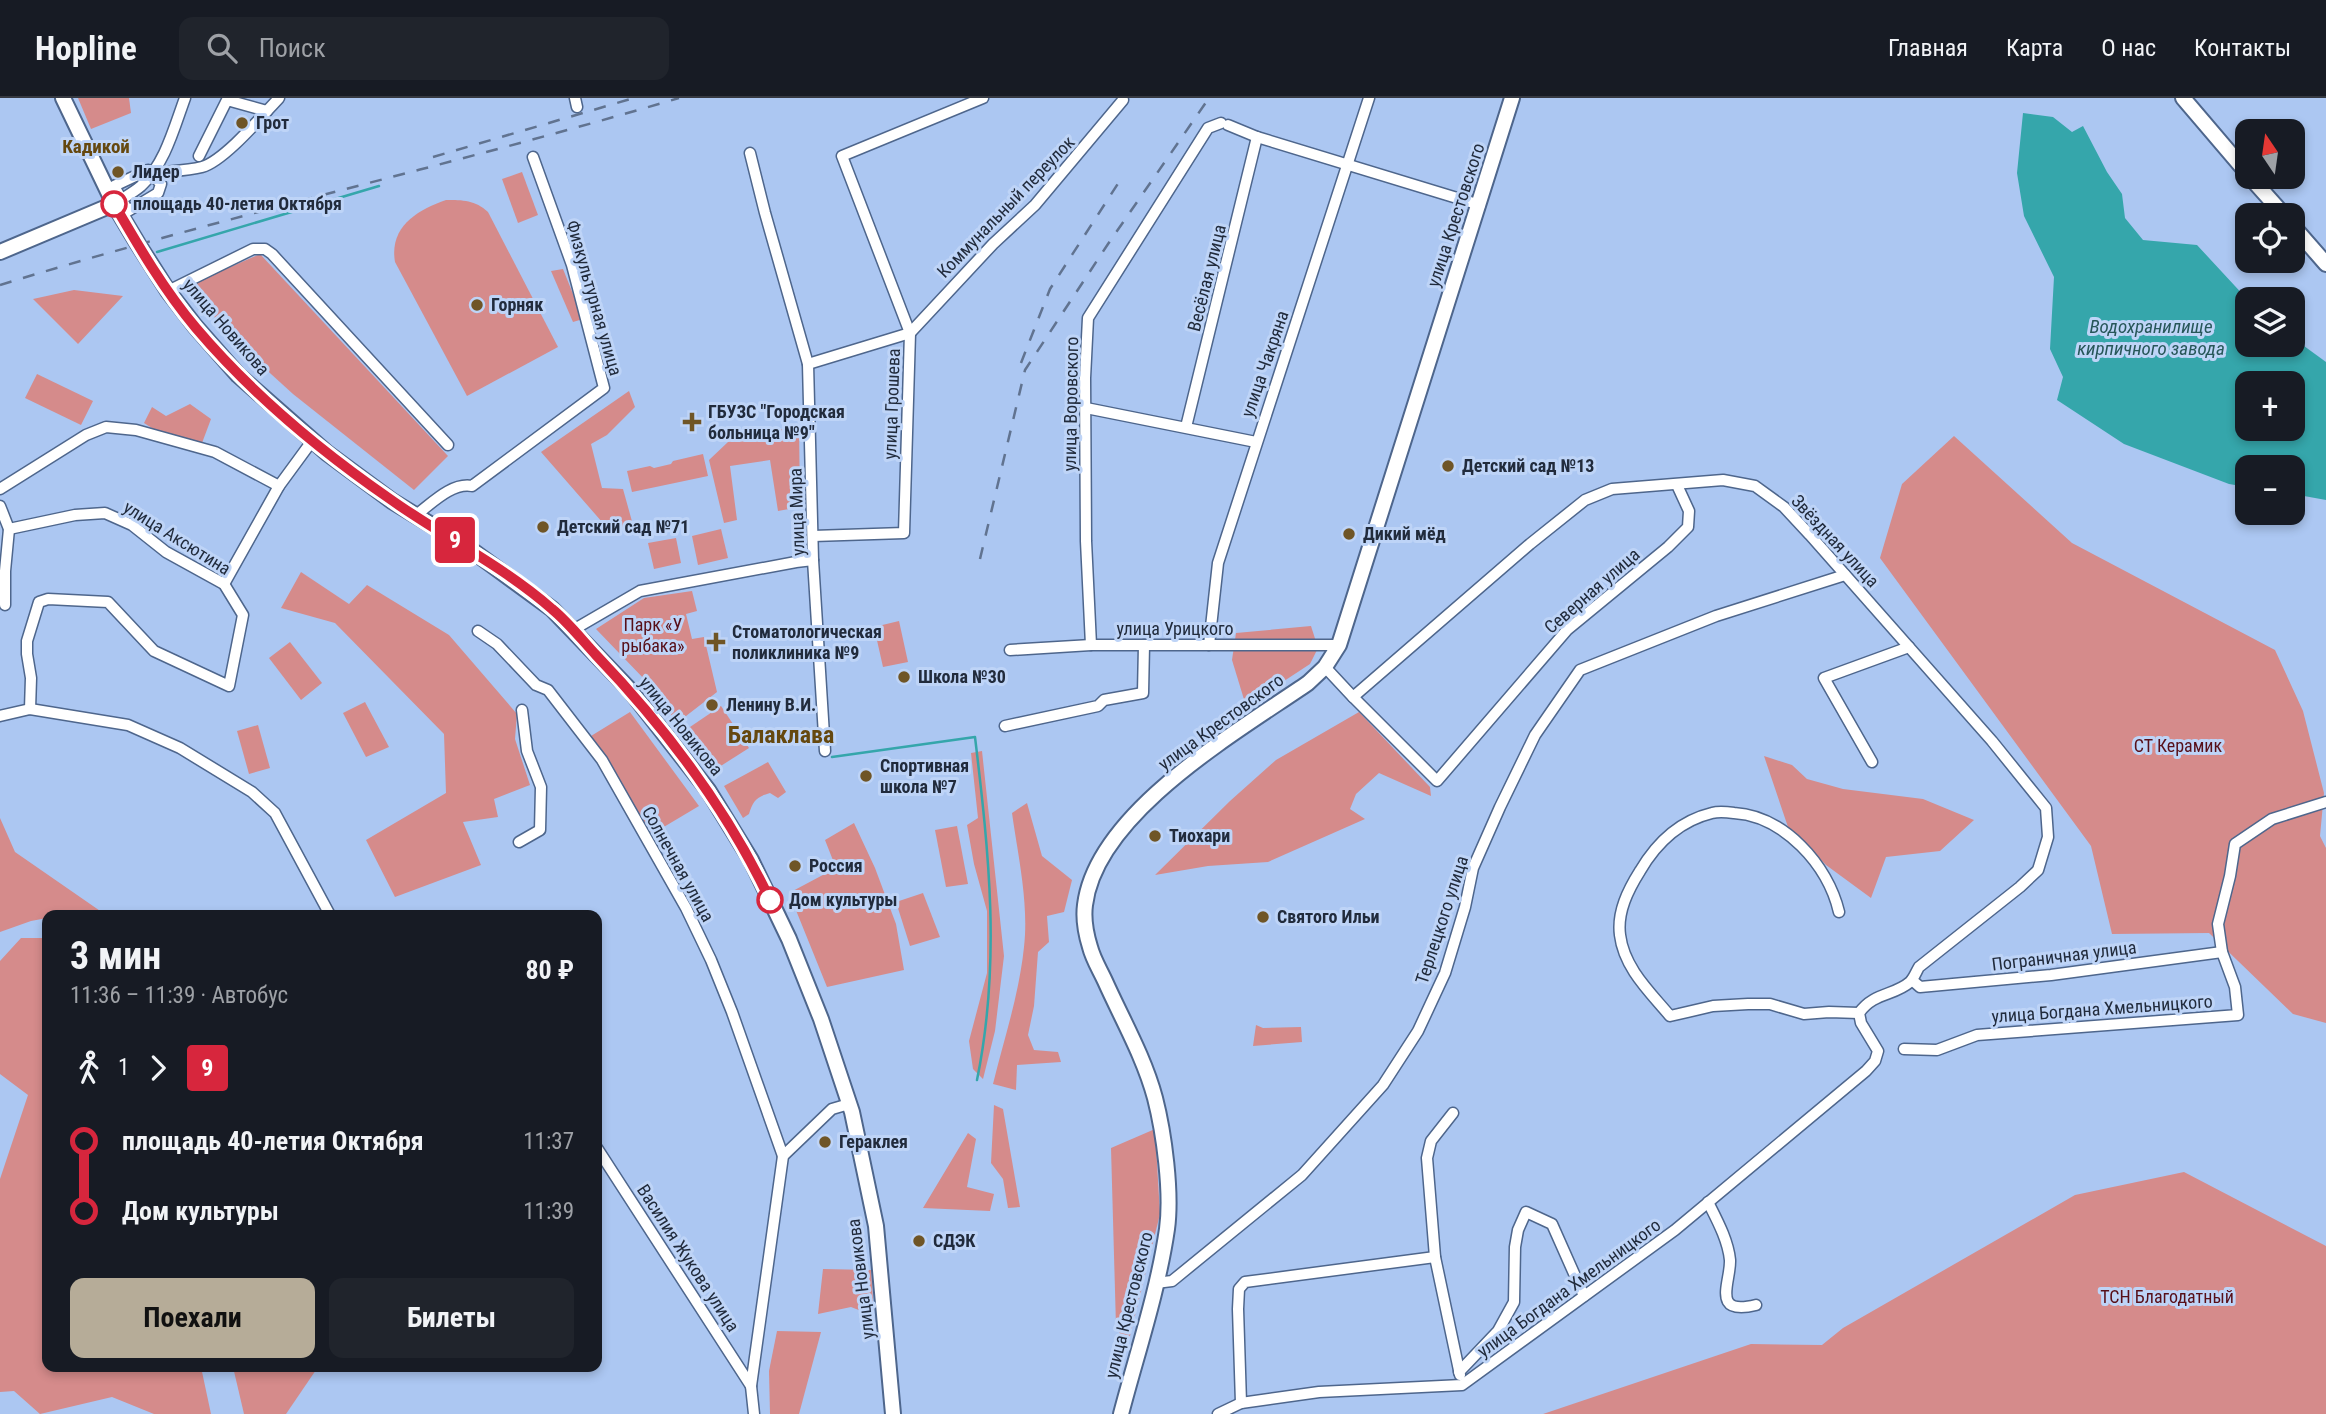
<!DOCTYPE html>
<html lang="ru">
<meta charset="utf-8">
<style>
body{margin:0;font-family:"Roboto Condensed",sans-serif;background:#20242c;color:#f1f3f6;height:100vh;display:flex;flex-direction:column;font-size:26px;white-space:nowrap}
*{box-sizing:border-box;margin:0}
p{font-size:23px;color:#9ea1a6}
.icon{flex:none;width:38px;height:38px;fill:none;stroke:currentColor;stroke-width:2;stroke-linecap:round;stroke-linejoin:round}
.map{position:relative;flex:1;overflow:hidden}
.side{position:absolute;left:42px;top:812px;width:560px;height:462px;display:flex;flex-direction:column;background:#171b24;border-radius:14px;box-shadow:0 4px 10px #0003}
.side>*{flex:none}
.badge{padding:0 14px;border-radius:5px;font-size:24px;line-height:46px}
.needle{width:46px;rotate:347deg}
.controls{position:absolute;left:2235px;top:21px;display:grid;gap:14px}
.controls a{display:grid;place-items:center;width:70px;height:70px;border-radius:14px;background:#171b24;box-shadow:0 4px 10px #0003;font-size:35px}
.map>.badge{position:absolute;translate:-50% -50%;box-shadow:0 0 0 4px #fff}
.legs{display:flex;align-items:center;gap:10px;height:77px;padding:0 28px;font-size:23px}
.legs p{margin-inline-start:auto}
.head{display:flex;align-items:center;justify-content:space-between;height:119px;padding:0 28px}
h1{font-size:38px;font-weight:700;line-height:52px}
.button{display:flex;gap:14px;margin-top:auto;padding:14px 28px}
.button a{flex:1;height:80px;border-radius:14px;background:#b6ac98;color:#111;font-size:28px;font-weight:700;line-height:80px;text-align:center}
.button a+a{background:#20242c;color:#f1f3f6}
ul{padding:0 28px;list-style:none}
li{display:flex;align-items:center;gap:24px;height:70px;font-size:26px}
li i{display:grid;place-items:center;width:10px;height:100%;margin:0 9px;background:currentColor}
li i::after{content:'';width:18px;height:18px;margin:-9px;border:5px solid;border-radius:50%;background:#171b24}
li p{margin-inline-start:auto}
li:first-child i{background:linear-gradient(#0000 50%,currentColor 0)}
li:last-child i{background:linear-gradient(currentColor 50%,#0000 0)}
header{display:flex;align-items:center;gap:42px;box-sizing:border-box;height:98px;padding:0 35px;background:#171b24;border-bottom:2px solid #363941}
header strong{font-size:33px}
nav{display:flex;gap:38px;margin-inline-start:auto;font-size:24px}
.search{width:490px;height:63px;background:#20242c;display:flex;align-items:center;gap:18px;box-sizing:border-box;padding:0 24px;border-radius:14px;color:#9ea1a6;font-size:26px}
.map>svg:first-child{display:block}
</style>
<header>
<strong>Hopline</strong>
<div class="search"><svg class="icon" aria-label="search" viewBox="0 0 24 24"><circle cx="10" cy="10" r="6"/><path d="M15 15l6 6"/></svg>Поиск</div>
<nav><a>Главная</a><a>Карта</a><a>О нас</a><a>Контакты</a></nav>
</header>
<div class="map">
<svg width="2326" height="1316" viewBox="0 0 2326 1316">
<rect width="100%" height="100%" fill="#acc7f2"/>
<g fill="#d58b8b">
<polygon points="78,0 129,0 131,15 91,31"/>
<polygon points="522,74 538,117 518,125 502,81"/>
<path d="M 446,102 C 463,102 475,102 488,114 L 558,249 L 467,298 L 395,164 C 389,129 417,112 446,102 Z"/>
<polygon points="260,156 448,358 414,392 293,296 238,246 187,188"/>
<polygon points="563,171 583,221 573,224 551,173"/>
<polygon points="74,192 123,198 78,246 33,201"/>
<polygon points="37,276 93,303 81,327 25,300"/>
<polygon points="629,293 635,309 607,337 591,346 602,390 623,391 633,427 609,432 541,354"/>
<polygon points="190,306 211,321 202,345 155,332 144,325 152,309 166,318"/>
<polygon points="799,327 800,409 778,413 770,362 730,368 737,422 724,425 709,362 728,344"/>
<polygon points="1954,338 2072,445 2275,552 2303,613 2324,695 2320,738 2326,750 2326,925 2293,916 2209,835 2112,836 2091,748 1880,460 1902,386"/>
<polygon points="703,356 708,378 632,394 627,373 650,368 654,370 671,366 673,363"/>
<polygon points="721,431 728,460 698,467 692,438"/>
<polygon points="676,440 681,465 654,471 648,445"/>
<polygon points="301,474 349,506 367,487 449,537 517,616 515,641 530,687 494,701 498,719 463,724 481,767 395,799 366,742 446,695 444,636 335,525 281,510"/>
<polygon points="692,493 697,513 686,516 692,541 704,539 717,594 677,625 647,584 596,531 644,500"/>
<polygon points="899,523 908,564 883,569 874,529"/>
<polygon points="1311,528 1318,550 1310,566 1246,608 1232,562 1236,535"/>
<polygon points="290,544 322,585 301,602 269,560"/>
<polygon points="365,604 389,649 366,659 343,615"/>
<polygon points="721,608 749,650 716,671 687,631"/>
<polygon points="630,614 699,708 652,736 591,638"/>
<polygon points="1359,614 1430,689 1431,698 1379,675 1356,696 1350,711 1365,721 1268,764 1208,768 1155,777 1230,703 1276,662"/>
<polygon points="258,627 270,670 249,676 237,633"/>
<polygon points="982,653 1004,858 995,933 983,981 973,971 969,943 987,875 987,813 974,766 967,727 978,720 971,655"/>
<polygon points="1764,658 1792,667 1807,681 1843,691 1923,701 1974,722 1940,753 1886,759 1871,800 1826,767 1788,729"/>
<path d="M 768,664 L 786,694 L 778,700 L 770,695 C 756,699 753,703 749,716 L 743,720 L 724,688 Z"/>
<path d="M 1027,705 L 1042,758 L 1072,782 L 1064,814 L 1047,818 L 1049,844 L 1038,854 L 1034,908 L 1028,937 L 1034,952 L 1058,954 L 1061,964 L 1017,967 L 1016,992 L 993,986 C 1004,941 1019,897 1024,849 C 1029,806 1018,758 1012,715 Z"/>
<polygon points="0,720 15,754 106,817 90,817 87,815 47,817 47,820 31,823 0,834"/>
<polygon points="854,725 875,770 896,826 904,872 827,889 789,795 836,770 825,742"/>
<polygon points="957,728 968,786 946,789 935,732"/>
<polygon points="923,795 940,839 910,848 896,804"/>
<polygon points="21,840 47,840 47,1269 201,1269 211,1316 154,1316 112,1299 40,1316 14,1293 0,1294 0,1081 28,997 0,976 0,863"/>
<polygon points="1256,927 1263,930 1301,929 1302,944 1253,948"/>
<polygon points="994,1007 1003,1011 1020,1109 1008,1110 1003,1081 991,1065"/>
<polygon points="1155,1031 1160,1116 1127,1250 1116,1228 1111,1050"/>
<polygon points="968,1035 976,1041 967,1089 994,1096 990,1113 923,1110"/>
<polygon points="2184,1074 2326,1148 2326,1316 1543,1316 1751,1246 1822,1247 1843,1230 2075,1097"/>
<polygon points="823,1171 871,1172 874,1218 851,1209 818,1216"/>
<polygon points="777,1233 821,1234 799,1316 770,1316 769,1273"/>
<polygon points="233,1269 318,1269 286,1316 244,1316"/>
</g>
<path fill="#35a6ab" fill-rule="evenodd" d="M 2023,15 L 2053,19 L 2072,34 L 2083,28 L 2107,74 L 2122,96 L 2125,120 L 2143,142 L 2197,147 L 2247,201 L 2247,247 L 2292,247 L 2293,240 L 2326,264 L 2326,402 L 2293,396 L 2292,369 L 2247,369 L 2247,389 L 2229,386 L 2124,346 L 2057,302 L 2063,279 L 2050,251 L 2054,179 L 2024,118 L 2017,75 ZM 2247,285 L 2292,285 L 2292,331 L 2247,331 Z"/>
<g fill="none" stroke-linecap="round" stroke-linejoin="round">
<g stroke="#35a6ab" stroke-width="2.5">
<polyline points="157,154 379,88"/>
<path d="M 832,659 L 975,639 C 989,756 1001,864 977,982"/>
</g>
<defs>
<g id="street">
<polyline points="575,0 577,9"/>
<polyline points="1228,27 1257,39 1480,107"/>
<polyline points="750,55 765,115 808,266 813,462 825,653"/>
<polyline points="199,58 227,2 267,13"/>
<polygon points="148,72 161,86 158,95 128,113 114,88"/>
<path d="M 153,75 C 169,73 187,73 202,69 C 224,63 262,18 279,0"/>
<path d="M 114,106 C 123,100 133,95 141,88 C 165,66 174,30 185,0"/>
<polyline points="168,193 253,151 265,151 272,156 448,347"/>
<polyline points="808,266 910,235 993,146 1035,107 1123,2"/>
<polyline points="1086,310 1256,344"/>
<polyline points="1186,329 1257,39"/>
<polyline points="0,391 86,337 106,329 136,332 215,354 279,388"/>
<polyline points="0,408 9,431 5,473 5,507"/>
<path d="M 416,417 C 431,406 452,384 472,388 L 604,290 L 572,167 L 533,59"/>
<polyline points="9,431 75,417 105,415 132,427 166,454 224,486 243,517 229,588 154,553 108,504 48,501 39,504 27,543 27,556 31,580 30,611"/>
<polyline points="813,438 904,435 910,235 842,58 983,0"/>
<polyline points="224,486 279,388 312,343"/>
<polyline points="573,532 640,493 796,464 813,462"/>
<polyline points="478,533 497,546 536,587 548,592 602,662 686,810 711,862 732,914 783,1058"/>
<polyline points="1091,547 1086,443 1085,280 1088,220 1208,30 1221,25"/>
<polyline points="1209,547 1218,465 1369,0"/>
<polyline points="1010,552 1091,547 1339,547"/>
<polyline points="1353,599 1437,683 1567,532 1668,449 1688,429 1689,413 1677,387"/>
<polyline points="0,618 30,611 128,627 180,650 252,694 275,715 330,817"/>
<polyline points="1005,628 1098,608 1104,602 1143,595 1144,547"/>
<polyline points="1872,664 1824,580 1909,549"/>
<polyline points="519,744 540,732 541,689 527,653 522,612"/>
<path d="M 1839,814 C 1828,767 1784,718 1734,715 C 1727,714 1719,713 1712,715 C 1679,723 1657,744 1640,773 C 1628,792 1617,814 1620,837 C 1624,870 1650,894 1670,918 L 1713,908 L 1748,906 L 1770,906 L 1804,916 L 1829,914 L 1859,915"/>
<polyline points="1912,882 1920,889 2051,877 2222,854"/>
<polyline points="1904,951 1937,952 1977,937 2238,917 2235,889 2222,854 2218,826 2230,778 2235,746 2272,721 2326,704"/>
<polyline points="1453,1015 1431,1043 1427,1060 1435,1159 1460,1277"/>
<polyline points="597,1050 751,1288"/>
<path d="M 1708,1104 C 1717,1122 1728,1142 1730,1162 C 1731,1184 1710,1218 1756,1207"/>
<polyline points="1156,1185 1172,1183 1302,1077 1383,987 1418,933 1445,875 1465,809 1473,770 1500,709 1535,637 1580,572 1716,518 1845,477"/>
<polyline points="1459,1274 1498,1233 1514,1204 1515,1149 1518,1132 1526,1114 1552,1126 1584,1198"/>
<polyline points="1241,1305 1238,1211 1239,1191 1245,1184 1435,1159"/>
<polyline points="754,1316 751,1288 783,1058 832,1011 849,1006"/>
<path d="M 1218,1316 L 1241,1305 L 1319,1294 L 1462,1287 L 1675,1132 L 1866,973 L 1875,963 L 1878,953 L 1861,925 L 1859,915 C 1874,894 1894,898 1910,884 C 1914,880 1916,874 1919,869 L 2020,789 L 2038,772 L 2048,739 L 2046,710 L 1992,643 L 1810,437 L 1784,409 L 1755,388 L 1723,382 L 1612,391 L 1585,402 L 1530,446 L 1353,599 L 1325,569"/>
</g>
<g id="secondary">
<polyline points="63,0 114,106 138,146 168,193 195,228 238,277 327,355 392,403 466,448 552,511 629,591 708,692 751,762 789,841 821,921 852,1014 876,1128 893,1316"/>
<polyline points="2183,0 2247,75"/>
<polyline points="2250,79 2284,117"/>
<polyline points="2292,127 2326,166"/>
<polyline points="0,154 114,106"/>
<path d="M 1121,1316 C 1137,1255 1158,1193 1167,1131 C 1172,1094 1164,1035 1155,1000 C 1144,959 1122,921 1105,883 C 1100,872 1093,861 1090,849 C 1086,836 1083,822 1085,807 C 1096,715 1237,634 1308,585 L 1325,569 L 1339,547 L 1512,0"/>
</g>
</defs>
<use href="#street" stroke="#4e668c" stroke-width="13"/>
<use href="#secondary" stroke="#4e668c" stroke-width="18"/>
<use href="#street" stroke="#fff" stroke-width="10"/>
<use href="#secondary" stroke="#fff" stroke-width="14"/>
<g stroke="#617390" stroke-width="2.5" stroke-dasharray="12 12" stroke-linecap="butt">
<polyline points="433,59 634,0"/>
<path d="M 0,187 C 224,118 454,67 679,0"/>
<polyline points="1021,265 1050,191 1119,84"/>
<polyline points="980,461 1025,272 1108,146 1209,0"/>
</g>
</g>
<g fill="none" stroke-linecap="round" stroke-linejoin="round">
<defs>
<path id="line-1" d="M 114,106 C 139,149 164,192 196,230 C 252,296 319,352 390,401 C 442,438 503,468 552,511 C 568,524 582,542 596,557 C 666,630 727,711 770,802"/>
</defs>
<use href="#line-1" stroke="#fff" stroke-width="16"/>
<use href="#line-1" stroke="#d7263d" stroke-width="10"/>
</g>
<g fill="#6f5526" stroke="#bed4f7" stroke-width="2.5">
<circle cx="242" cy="25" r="7"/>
<circle cx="118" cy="74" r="7"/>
<circle cx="477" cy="207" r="7"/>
<path d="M688.5 313.5h7v7h7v7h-7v7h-7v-7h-7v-7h7z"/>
<circle cx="1448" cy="368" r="7"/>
<circle cx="543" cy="429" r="7"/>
<circle cx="1349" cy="436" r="7"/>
<path d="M712.5 533.5h7v7h7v7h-7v7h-7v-7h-7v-7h7z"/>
<circle cx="904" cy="579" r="7"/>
<circle cx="712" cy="607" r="7"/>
<circle cx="866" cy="678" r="7"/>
<circle cx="1155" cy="738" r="7"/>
<circle cx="795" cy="768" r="7"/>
<circle cx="1263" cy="819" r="7"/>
<circle cx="825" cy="1044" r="7"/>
<circle cx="919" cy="1143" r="7"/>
</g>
<g fill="#fff" stroke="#d7263d" stroke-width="3.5">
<circle cx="114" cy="106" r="12"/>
<circle cx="770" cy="802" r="12"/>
</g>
<g text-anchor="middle" stroke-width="6" stroke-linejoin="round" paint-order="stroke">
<g font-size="18" font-weight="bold" fill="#212b3c" stroke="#bed4f7" text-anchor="start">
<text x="256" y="31">Грот</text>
<text x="132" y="80">Лидер</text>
<text x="491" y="213">Горняк</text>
<text x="708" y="320">ГБУЗС "Городская<tspan x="708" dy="21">больница №9"</tspan></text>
<text x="1462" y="374">Детский сад №13</text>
<text x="557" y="435">Детский сад №71</text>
<text x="1363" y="442">Дикий мёд</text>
<text x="732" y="540">Стоматологическая<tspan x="732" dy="21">поликлиника №9</tspan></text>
<text x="918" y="585">Школа №30</text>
<text x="726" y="613">Ленину В.И.</text>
<text x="880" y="674">Спортивная<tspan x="880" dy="21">школа №7</tspan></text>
<text x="1169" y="744">Тиохари</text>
<text x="809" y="774">Россия</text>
<text x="1277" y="825">Святого Ильи</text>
<text x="839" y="1050">Гераклея</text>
<text x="933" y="1149">СДЭК</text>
</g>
<g font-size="18" font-weight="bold" fill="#212b3c" stroke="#bed4f7" text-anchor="start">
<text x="133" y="112">площадь 40-летия Октября</text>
<text x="789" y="808">Дом культуры</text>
</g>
<g font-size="18" fill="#212b3c" stroke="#bed4f7">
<text transform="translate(1006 109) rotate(-46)" y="6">Коммунальный переулок</text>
<text transform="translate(1456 117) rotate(-72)" y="6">улица Крестовского</text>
<text transform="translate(1207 180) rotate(-76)" y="6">Весёлая улица</text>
<text transform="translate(594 200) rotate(74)" y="6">Физкультурная улица</text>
<text transform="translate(226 229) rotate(49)" y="6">улица Новикова</text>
<text transform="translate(1265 266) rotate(-71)" y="6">улица Чакряна</text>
<text transform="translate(892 306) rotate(-88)" y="6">улица Грошева</text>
<text transform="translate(1071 306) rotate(-89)" y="6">улица Воровского</text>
<text transform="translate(797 414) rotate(-92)" y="6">улица Мира</text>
<text transform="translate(177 440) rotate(32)" y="6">улица Аксютина</text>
<text transform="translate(1835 443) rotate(47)" y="6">Звёздная улица</text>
<text transform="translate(1592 493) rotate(-41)" y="6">Северная улица</text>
<text x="1175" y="537">улица Урицкого</text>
<text transform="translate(1221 624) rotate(-36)" y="6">улица Крестовского</text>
<text transform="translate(681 628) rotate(51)" y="6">улица Новикова</text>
<text transform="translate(678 766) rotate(61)" y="6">Солнечная улица</text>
<text transform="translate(1442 822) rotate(-72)" y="6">Терлецкого улица</text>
<text transform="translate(2064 858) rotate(-7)" y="6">Пограничная улица</text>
<text transform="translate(2102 911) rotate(-4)" y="6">улица Богдана Хмельницкого</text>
<text transform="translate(688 1160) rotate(57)" y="6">Василия Жукова улица</text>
<text transform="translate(861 1181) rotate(-97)" y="6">улица Новикова</text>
<text transform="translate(1569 1190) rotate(-36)" y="6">улица Богдана Хмельницкого</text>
<text transform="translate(1129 1207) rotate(-76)" y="6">улица Крестовского</text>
</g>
<g font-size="18" fill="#570f18" stroke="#bed4f7">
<text x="653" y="533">Парк «У<tspan x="653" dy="21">рыбака»</tspan></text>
<text x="2178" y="654">СТ Керамик</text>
<text x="2167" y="1205">ТСН Благодатный</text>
</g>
<g font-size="19" font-weight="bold" fill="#65480f" stroke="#bed4f7">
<text x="96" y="55">Кадикой</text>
</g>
<g font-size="19" font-style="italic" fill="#275759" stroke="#bed4f7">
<text x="2151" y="235">Водохранилище<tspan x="2151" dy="22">кирпичного завода</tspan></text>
</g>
<g font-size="24" font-weight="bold" fill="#65480f" stroke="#bed4f7">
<text x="781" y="645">Балаклава</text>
</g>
</g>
</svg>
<div class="controls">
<a><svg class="needle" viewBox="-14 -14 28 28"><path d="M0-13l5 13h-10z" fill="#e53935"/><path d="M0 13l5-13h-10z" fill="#9ea1a6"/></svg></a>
<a><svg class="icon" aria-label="locate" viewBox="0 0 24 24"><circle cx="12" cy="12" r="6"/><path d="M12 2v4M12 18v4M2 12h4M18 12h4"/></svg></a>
<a><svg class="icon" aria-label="layers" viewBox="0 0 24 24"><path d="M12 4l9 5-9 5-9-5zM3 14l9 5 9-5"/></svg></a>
<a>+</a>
<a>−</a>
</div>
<b class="badge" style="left:455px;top:442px;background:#d7263d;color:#fff">9</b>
<section class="side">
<div class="head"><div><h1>3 мин</h1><p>11:36 – 11:39 · Автобус</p></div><b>80 ₽</b></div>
<div class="legs"><svg class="icon" aria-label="walk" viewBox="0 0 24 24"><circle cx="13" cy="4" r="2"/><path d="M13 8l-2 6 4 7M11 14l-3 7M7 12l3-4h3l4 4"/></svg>1<svg class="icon" aria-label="forward" viewBox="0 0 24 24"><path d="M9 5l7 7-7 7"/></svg><b class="badge" style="background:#d7263d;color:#fff">9</b></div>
<ul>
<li><i style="color:#d7263d"></i><b>площадь 40-летия Октября</b><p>11:37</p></li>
<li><i style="color:#d7263d"></i><b>Дом культуры</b><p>11:39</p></li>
</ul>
<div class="button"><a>Поехали</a><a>Билеты</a></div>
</section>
</div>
